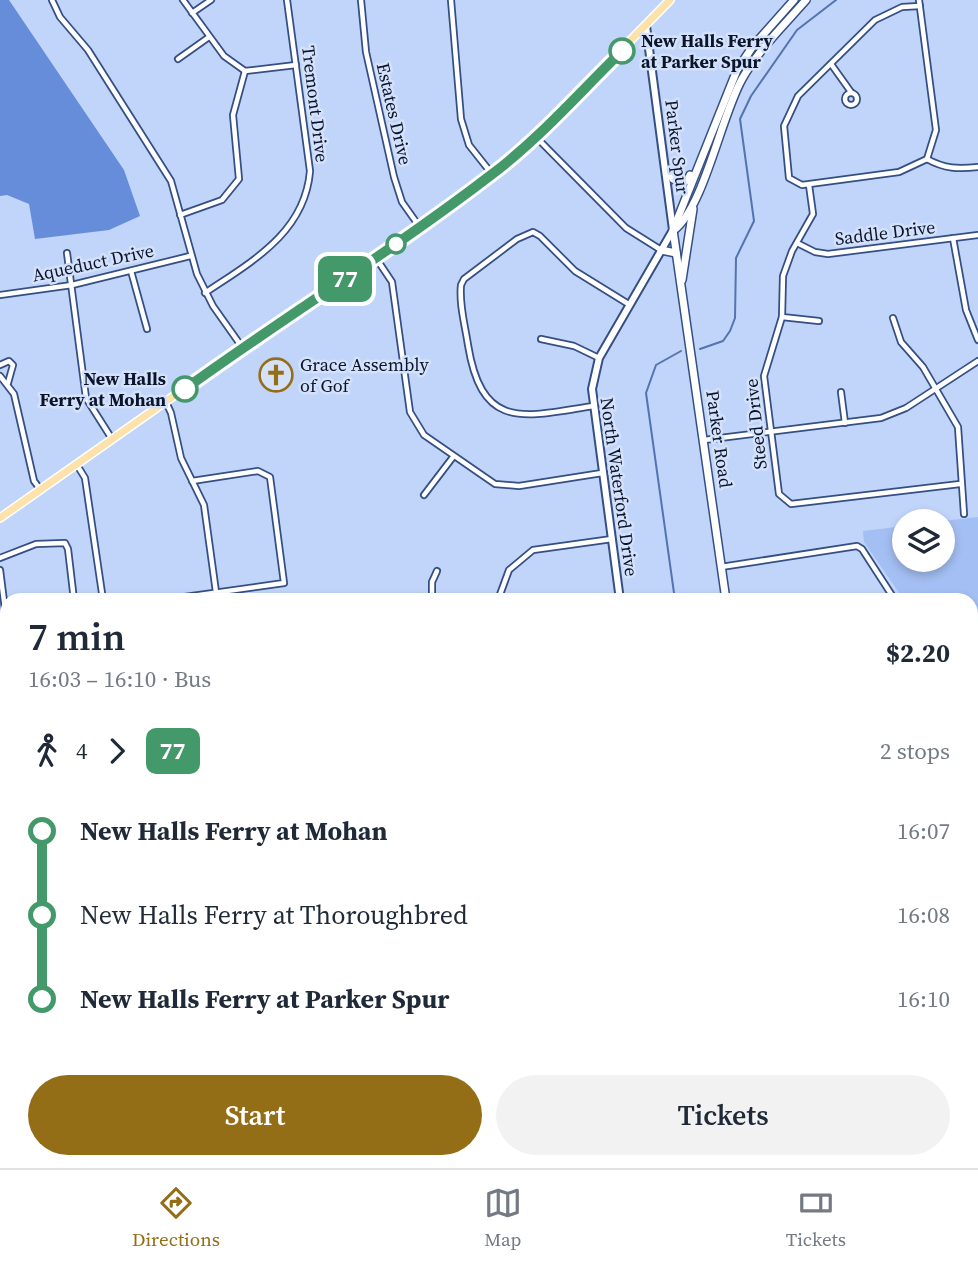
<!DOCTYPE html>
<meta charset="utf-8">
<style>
body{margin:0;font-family:"Source Serif 4",serif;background:#f2f2f3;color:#1f2937;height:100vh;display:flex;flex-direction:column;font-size:26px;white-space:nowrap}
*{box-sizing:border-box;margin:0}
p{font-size:23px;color:#747a83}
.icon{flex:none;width:38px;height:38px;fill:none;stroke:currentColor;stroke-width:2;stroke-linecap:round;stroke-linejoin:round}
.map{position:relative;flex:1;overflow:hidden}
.drawer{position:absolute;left:0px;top:593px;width:978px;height:576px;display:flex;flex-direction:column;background:#fff;border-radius:21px 21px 0 0;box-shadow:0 4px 10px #0003}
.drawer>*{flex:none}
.badge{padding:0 14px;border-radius:10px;font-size:24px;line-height:46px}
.controls{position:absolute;left:892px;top:509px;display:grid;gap:14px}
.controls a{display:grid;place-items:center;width:63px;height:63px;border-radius:50%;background:#fff;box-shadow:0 4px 10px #0003;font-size:35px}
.map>.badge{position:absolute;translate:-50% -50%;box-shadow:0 0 0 4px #fff}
.legs{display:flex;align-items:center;gap:10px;height:77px;padding:0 28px;font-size:23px}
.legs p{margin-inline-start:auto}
.overview{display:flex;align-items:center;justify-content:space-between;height:119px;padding:0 28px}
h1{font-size:38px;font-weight:600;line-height:52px}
.action{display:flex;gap:14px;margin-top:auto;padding:14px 28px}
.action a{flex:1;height:80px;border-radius:42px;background:#946e17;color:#fff;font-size:28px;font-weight:600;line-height:80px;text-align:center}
.action a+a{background:#f2f2f3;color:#1f2937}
ul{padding:0 28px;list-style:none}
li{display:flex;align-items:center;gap:24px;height:84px;font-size:26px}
li i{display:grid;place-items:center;width:10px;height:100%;margin:0 9px;background:currentColor}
li i::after{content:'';width:18px;height:18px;margin:-9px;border:5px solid;border-radius:50%;background:#fff}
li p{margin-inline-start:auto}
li:first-child i{background:linear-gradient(#0000 50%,currentColor 0)}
li:last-child i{background:linear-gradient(currentColor 50%,#0000 0)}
.menu{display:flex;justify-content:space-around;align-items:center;height:98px;border-top:2px solid #e0e1e3;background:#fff;font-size:19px;color:#747a83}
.menu a{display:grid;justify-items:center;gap:4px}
.menu .selected{color:#946e17}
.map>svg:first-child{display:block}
</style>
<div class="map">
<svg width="978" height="1168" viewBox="0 0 978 1168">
<rect width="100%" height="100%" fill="#c1d4f9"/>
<polygon fill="#a4bff3" points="978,517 978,751 977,751 971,729 971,600 904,600 864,542 863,531 905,526 905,560 943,560 943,521"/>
<polygon fill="#668dda" points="0,0 9,0 124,170 140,216 109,230 35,239 29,204 7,195 0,196"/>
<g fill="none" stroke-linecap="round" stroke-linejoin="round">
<g stroke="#5473b0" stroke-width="2">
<polyline points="700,349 723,341 730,331 735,318 736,258 754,221 740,119 751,96 797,30 836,0"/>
<polyline points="675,600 646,393 656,365 681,351"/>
<polyline points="500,1168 501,1162"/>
</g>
<defs>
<g id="minor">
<polyline points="52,0 60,17 88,50 171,181 197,274 213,306 242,347"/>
<polyline points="183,0 224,56 245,71 296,65"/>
<polyline points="361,0 366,52 394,177 402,202 419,226"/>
<polyline points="451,0 461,119 469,145 492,174"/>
<polyline points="919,0 936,130 927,159"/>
<polyline points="920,6 902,7 875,20 798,96 784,126 789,178 802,185 899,172 927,159"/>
<polyline points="192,13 211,0"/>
<polyline points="178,59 209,37"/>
<polyline points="831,64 851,92"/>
<circle cx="851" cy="99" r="6"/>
<polyline points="536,137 626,228 661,250"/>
<path d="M 927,159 C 945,169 958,169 978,167"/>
<polyline points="809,185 813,214 792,251 783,276 782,317 764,376 779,494 791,504 960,484"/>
<polyline points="180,215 222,200 239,179 233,115 245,71"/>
<polyline points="953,238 966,310 978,340"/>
<polyline points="797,243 815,252 828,254 978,235"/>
<polyline points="67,253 86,398 112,439"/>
<polyline points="376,258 392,282 410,412 424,435 495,484 519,486 602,473"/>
<polyline points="131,271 147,329"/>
<path d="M 205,293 C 251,262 305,233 310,171 L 287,0"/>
<polyline points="0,295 72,285 190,256"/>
<polyline points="782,317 819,321"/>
<polyline points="893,318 901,342 923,367 958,427 964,514"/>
<polyline points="541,339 574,346 599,358"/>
<polyline points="0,365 9,361 13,365 8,383"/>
<polyline points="0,376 14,394 34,481 40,489"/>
<polyline points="841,392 845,423"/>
<polyline points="166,402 171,413 181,458 204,505 216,592"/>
<path d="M 593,406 C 523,417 482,431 468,345 C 465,325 459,305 461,285 L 464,279 L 517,239 L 533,232 L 540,236 L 575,271 L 630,305"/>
<polyline points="704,440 881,418 906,408 978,361"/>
<polyline points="77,465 85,478 103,600"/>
<polyline points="424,495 453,457"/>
<polyline points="0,558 36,544 65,543 68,549 74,600"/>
<polyline points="721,567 857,546 862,549 895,600"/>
<polyline points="0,570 7,625"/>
<polyline points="163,600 284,583 270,477 258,471 192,481"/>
<polyline points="432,600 432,582 437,571"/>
<polyline points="498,600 509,570 533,550 612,539"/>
<polyline points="0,637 7,636"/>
<polyline points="0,669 7,668"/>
<polyline points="0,724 7,723"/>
<polyline points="0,796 7,795"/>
<polyline points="0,865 7,864"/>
<polyline points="0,957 7,956"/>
<polyline points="0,1001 7,1001"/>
<polyline points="0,1071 7,1070"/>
<polyline points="971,1131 978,1134"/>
<polyline points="0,1152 7,1160"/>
<polyline points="9,1162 15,1168"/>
<polyline points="67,1162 67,1168"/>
<polyline points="134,1162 135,1168"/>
<polyline points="204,1162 205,1168"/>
<polyline points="275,1162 276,1168"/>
<polyline points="608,1162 609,1162"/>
<polyline points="870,1162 871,1168"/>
<polyline points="901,1162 909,1168"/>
<polyline points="554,1168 555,1162"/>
<polyline points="690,1168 698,1162"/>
</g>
<g id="tertiary">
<polyline points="620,600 592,389 599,358 673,230 646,26"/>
<polyline points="971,758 978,757"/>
<polyline points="443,1168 444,1162"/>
</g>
<g id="secondary">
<polyline points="667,170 673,179 680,183 688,180 690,175"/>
<path d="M 674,230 C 704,207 721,116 742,79 C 759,49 784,25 806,0"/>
<polyline points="661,250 676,253"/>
<polyline points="682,280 693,209"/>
<polyline points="726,600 673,230 737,70 753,46 794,0"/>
<polyline points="802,1162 803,1168"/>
</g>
<polyline id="primary" points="0,518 242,348 376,258 492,174 536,137 670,0"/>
</defs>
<use href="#minor" stroke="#354f83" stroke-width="8"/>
<use href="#tertiary" stroke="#354f83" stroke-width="10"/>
<use href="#secondary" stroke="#354f83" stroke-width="10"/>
<use href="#primary" stroke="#fff" stroke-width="10"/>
<use href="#minor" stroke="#fff" stroke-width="4.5"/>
<use href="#tertiary" stroke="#fff" stroke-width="6"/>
<use href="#secondary" stroke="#fff" stroke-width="7"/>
<use href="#primary" stroke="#fee2ab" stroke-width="7"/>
</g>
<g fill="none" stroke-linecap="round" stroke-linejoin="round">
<defs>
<path id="line-1" d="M 185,389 C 286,316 392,251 491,175 C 539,139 579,93 622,51"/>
</defs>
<use href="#line-1" stroke="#fff" stroke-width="16"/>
<use href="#line-1" stroke="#44996b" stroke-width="10"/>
</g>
<defs>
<symbol id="church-ring" viewBox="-11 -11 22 22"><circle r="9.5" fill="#d4e1fa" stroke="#946e17" stroke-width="1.5"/><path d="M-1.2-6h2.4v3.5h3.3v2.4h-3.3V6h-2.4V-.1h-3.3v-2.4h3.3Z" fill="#946e17"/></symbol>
</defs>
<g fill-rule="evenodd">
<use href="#church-ring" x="257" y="356" width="38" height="38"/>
</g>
<g fill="#fff" stroke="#44996b" stroke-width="3.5">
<circle cx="622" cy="51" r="12"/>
<circle cx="396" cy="244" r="9"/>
<circle cx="185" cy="389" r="12"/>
</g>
<g text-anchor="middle" stroke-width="5" stroke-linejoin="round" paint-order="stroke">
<g font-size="18" font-weight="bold" fill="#0a142a" stroke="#d4e1fa" text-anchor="start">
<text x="641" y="47">New Halls Ferry<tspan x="641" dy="21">at Parker Spur</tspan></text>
<text x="166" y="385" text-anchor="end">New Halls<tspan x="166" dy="21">Ferry at Mohan</tspan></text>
</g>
<g font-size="18" fill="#0a142a" stroke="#d4e1fa">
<text transform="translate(315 104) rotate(83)" y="6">Tremont Drive</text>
<text transform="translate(394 114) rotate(77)" y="6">Estates Drive</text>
<text transform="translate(677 147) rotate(83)" y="6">Parker Spur</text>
<text transform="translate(885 233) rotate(-7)" y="6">Saddle Drive</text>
<text transform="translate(93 263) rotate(-12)" y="6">Aqueduct Drive</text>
<text transform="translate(756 424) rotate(-96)" y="6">Steed Drive</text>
<text transform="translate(719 439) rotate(82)" y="6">Parker Road</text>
<text transform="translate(619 487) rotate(82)" y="6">North Waterford Drive</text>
</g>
<g font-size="18" fill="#0a142a" stroke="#d4e1fa" text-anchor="start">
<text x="300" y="371">Grace Assembly<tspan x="300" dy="21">of Gof</tspan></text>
</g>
</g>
</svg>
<div class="controls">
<a><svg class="icon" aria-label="layers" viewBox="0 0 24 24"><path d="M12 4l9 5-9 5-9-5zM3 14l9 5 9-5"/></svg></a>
</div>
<b class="badge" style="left:345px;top:279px;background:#44996b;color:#fff">77</b>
<section class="drawer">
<div class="overview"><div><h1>7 min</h1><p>16:03 – 16:10 · Bus</p></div><b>$2.20</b></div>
<div class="legs"><svg class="icon" aria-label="walk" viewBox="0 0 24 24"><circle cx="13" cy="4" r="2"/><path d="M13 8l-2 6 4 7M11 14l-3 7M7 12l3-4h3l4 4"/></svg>4<svg class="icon" aria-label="forward" viewBox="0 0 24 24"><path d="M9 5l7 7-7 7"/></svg><b class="badge" style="background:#44996b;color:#fff">77</b><p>2 stops</p></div>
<ul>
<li><i style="color:#44996b"></i><b>New Halls Ferry at Mohan</b><p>16:07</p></li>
<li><i style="color:#44996b"></i><span>New Halls Ferry at Thoroughbred</span><p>16:08</p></li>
<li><i style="color:#44996b"></i><b>New Halls Ferry at Parker Spur</b><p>16:10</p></li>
</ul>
<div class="action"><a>Start</a><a>Tickets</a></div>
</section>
</div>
<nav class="menu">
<a class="selected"><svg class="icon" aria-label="directions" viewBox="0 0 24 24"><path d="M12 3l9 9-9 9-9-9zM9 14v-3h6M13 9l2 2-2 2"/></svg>Directions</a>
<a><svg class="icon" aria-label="map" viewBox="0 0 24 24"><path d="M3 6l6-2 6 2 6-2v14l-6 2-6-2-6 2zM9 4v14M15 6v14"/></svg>Map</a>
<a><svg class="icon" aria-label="tickets" viewBox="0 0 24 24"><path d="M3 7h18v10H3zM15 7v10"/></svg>Tickets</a>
</nav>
